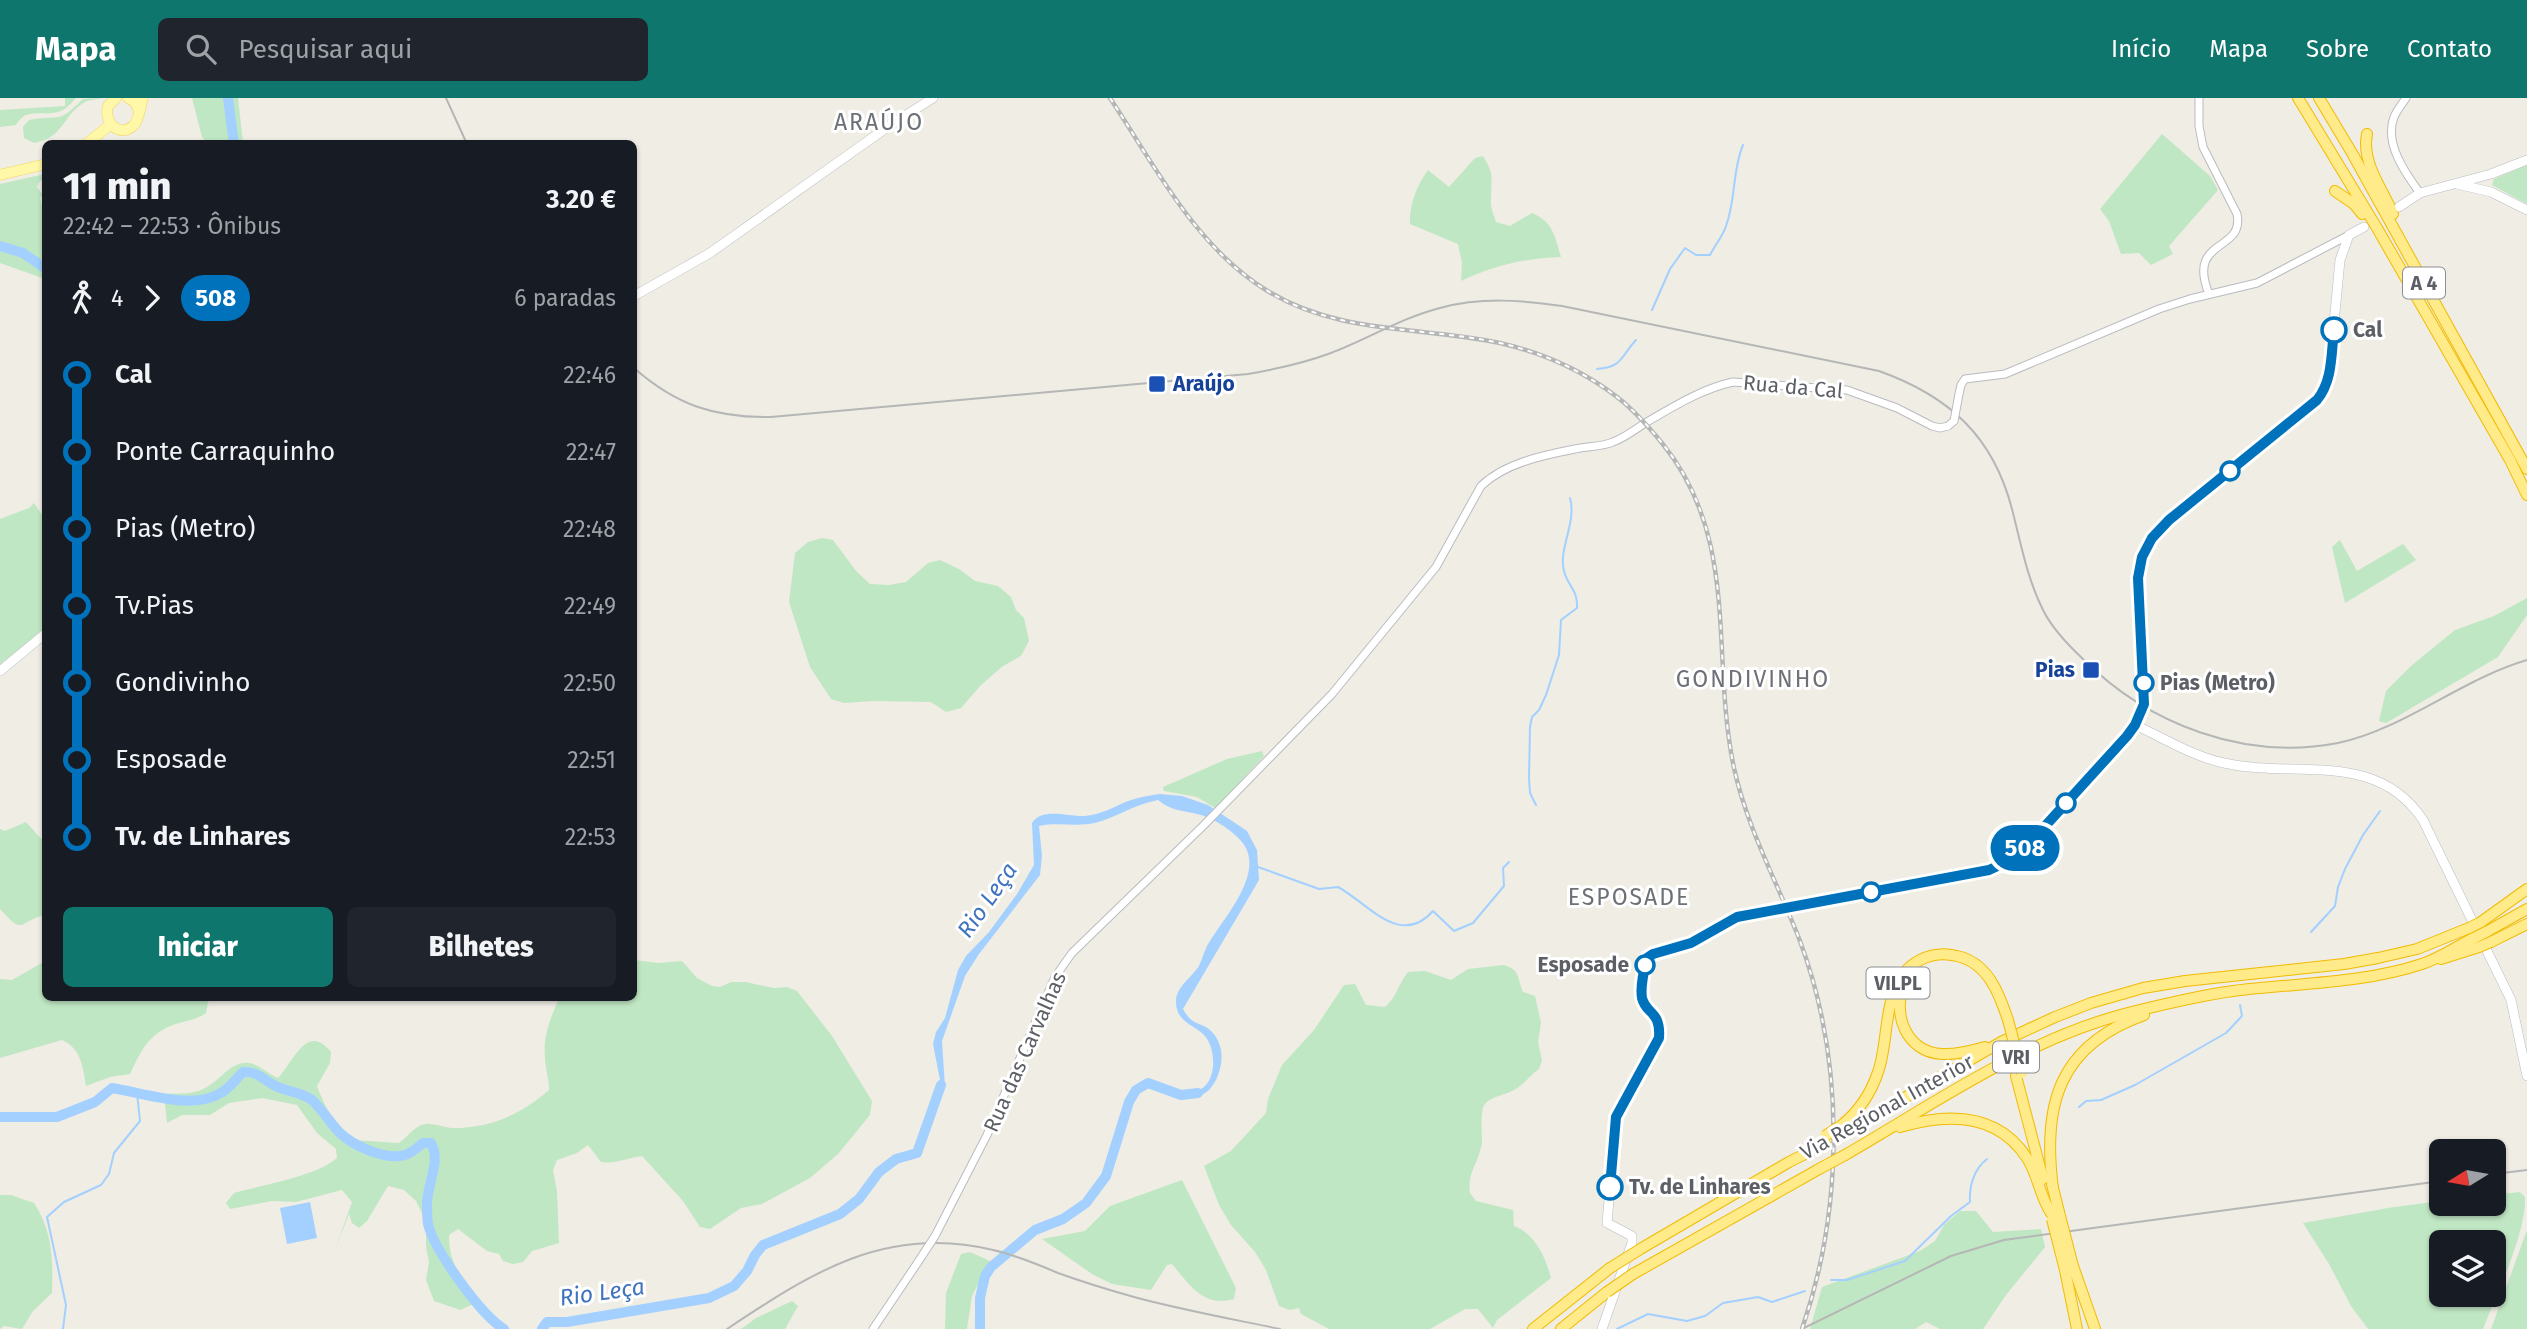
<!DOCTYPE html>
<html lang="pt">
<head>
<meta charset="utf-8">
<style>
	body { margin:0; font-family:"Fira Sans",sans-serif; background:#20242c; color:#f1f3f6; height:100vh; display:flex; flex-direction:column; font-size:26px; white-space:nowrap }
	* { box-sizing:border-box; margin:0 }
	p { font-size:23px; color:#9ea1a6 }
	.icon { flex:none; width:38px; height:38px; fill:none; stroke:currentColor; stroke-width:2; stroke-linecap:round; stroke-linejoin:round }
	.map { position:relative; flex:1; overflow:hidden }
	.drawer { position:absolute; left:42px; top:42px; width:595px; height:861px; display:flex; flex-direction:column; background:#171b24; border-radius:10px; box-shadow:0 2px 5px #0004 }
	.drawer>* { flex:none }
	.badge { padding:0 14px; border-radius:23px; font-size:24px; line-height:46px }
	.needle { width:46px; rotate:259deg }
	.tools { position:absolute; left:2429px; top:1041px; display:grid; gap:14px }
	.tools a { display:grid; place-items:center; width:77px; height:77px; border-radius:10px; background:#171b24; box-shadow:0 2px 5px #0004; font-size:35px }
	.map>.badge { position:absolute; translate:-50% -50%; box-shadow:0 0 0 4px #fff }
	.legs { display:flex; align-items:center; gap:10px; height:77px; padding:0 21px; font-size:23px }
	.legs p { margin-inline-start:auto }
	.summary { display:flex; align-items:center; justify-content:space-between; height:119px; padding:0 21px }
	h1 { font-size:38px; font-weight:800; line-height:52px }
	.cta { display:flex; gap:14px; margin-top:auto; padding:14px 21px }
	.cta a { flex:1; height:80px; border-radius:10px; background:#0f766e; color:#fff; font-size:28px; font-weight:800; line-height:80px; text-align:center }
	.cta a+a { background:#20242c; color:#f1f3f6 }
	ul { padding:0 21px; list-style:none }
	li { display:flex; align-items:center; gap:24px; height:77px; font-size:26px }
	li i { display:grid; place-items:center; width:10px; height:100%; margin:0 9px; background:currentColor }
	li i::after { content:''; width:18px; height:18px; margin:-9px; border:5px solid; border-radius:50%; background:#171b24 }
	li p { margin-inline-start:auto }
	li:first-child i { background:linear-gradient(#0000 50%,currentColor 0) }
	li:last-child i { background:linear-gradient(currentColor 50%,#0000 0) }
	header { display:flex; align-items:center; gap:42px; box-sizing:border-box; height:98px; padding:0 35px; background:#0f766e; color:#fff }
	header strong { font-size:33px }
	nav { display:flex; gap:38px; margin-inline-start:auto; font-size:24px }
	.search { width:490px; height:63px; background:#20242c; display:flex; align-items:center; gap:18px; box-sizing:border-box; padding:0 24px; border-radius:10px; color:#9ea1a6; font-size:26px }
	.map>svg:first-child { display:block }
</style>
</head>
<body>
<header>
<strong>Mapa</strong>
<div class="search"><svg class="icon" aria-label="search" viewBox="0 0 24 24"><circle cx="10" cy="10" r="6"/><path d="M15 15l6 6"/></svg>Pesquisar aqui</div>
<nav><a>Início</a><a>Mapa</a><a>Sobre</a><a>Contato</a></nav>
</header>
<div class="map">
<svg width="2527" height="1231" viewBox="0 0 2527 1231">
	<rect width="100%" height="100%" fill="#efede4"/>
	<g fill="#c0e7c3" fill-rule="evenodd">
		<path d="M65,0h11c-4,4 -8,9 -13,12 -17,9 -36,-5 -47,15l-16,2v-17l65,-4z"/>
		<path d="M101,0c-4,2 -11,1 -16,4 -22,12 -21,36 -51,41l-10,-5 -1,-11 6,-7c32,-6 28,5 54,-21z"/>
		<path d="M192,0h46l5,45h-36l-5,-6z"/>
		<path d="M2162,36l48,42 8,14 -49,56 4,8 -22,11 -12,-12 -18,1 -12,-33 -9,-12z"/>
		<path d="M1483,58c12,19 8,23 8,44 -1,7 3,15 5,22l14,4 22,-13c21,9 23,23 29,44 -36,1 -68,9 -100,24l1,-18 -4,-19 -48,-20c-1,-19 7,-39 18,-54l21,17 26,-29z"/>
		<path d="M2527,67v39l-35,-19 2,-6z"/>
		<path d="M45,76v5l-5,2 -3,6 7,9 -4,1 5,22v60l-45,-16v-79z"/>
		<path d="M34,405l11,16v110l-45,35v-145l29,-11z"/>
		<path d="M822,440l11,2 23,31 14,13 19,1 17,-3 22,-19 12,-3 19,9 16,12 23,5 13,11 5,13 8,8 5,23 -8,15 -18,10 -22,19 -20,23 -15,4 -15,-10 -58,-1 -29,2 -13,-4 -21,-32 -21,-65 6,-49 13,-11z"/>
		<path d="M2340,442l17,31 46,-27 13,16 -71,43 -13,-56z"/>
		<path d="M2527,500v17l-29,42 -112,66 -7,-2 7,-30 25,-25 44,-36 39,-14z"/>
		<path d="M1262,653l2,5 -49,52 -18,-11 -33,-6 -1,-4 64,-28z"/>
		<path d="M26,724l19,21v72c-27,6 -20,22 -45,-6v-80l5,2z"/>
		<path d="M634,862l24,3 24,-2 15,17 15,8 8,1 11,-5h14l29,6 13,-1 10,4 35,45 40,65 -2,14 -32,39 -28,24 -48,26 -21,4 -31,21 -10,-2 -17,-26 -41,-45c-15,2 -25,8 -41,6l-13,-17 -11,8 -20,7 -4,10 4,22 2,51 -27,8 -9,11 -10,2 -10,-3 -4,-7 -12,-3 -29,-22 -9,6c0,34 15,40 29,67l-18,8 -26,-9 -8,-21 3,-18 -3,-15v-21l-5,-15 -5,-10 -12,-11 -16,-4 -21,35 -8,7 -7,-5 -3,-9 -14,36 17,-48 -10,-12 -46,12 -24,-1 -42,8 -4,-6 8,-10c28,-8 83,-17 103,-35l-1,-9 -19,-16 -20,-28 -35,-7 -33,5 -19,12h-28l-15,8 -3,-29c15,-1 31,1 43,-7 13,-7 21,-22 37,-24 12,-2 23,11 34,15 16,-17 29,-56 53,-26l-1,11 -13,23c7,20 19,41 36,54l46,3c8,-5 16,-18 26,-19 9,-1 19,4 28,4 38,0 67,-13 96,-38 0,-12 -4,-22 -4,-33 -2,-23 6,-39 14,-59h75z"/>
		<path d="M45,863l1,37h163l-3,15c-8,6 -17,7 -27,10 -28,8 -37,25 -49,51l-20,3 -24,9c-3,-19 -5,-38 -24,-46l-62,18v-79l12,1z"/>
		<path d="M1503,867c17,4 14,12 20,27l12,4 6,27 -3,19 4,18 -3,9c-9,6 -15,16 -25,21 -9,5 -22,6 -29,14 -5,5 -3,29 -3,37 -2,21 -15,30 -12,52l6,8 37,9 1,16c21,8 31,30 37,52l-54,42 -4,8 -15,-19h-13l-35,20h-101l-28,-15 -2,-6 -9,2 -11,-4 -13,-36 -11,-18 -24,-27 -12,-20 -15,-39 27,-15 35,-38 2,-14 14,-34 32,-35 30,-45 11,-1 11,21 19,2c12,-10 13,-23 23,-35l17,-1 26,9 17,-11z"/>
		<path d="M1182,1082l54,108 -2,11c-31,9 -45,-15 -62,-35l-5,1 -16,25 -39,-6 -20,-10 -50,-35 43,-8 25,-25z"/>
		<path d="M2520,1094l5,5c2,34 -29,99 -42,132h-115l-17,-23 -22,-42 -26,-41 91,-16 47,-6v3h53v-9zM2494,1144v53h-53v-53z"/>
		<path d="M0,1097h11l23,8c19,29 19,57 18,90l-19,18 -11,18 -18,-3 -4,3z"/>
		<path d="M1960,1113h16l17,21 48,-3 4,18 -39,48 -23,34h-43l-14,-7 -11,7h-105l12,-42 98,-36 15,-10 9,-16z"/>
		<path d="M2527,1132v99h-36z"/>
		<path d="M970,1154l20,9 -18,35 -5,33h-22l1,-36 15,-39z"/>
		<path d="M792,1203l6,5 -13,23h-44l15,-11z"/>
	</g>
	<g fill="#a3d0ff">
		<path d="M1160,696l22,2 26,9 39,26 10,19 2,30 -76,129c10,19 19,12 29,23 13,14 11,33 4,48 -8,14 -14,17 -31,17l1,-3c4,-1 11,-2 15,-5 16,-9 15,-40 4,-53 -11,-12 -29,-13 -29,-35 0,-14 16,-24 23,-35 3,-7 5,-14 8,-20 15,-27 60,-73 35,-104 -10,-12 -30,-25 -45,-28 -15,-4 -26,-3 -39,-14 -23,4 -41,17 -63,23 -19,4 -37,-1 -56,3l3,30 -2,19 -61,79 -14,22 -23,65 3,46 -5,13 -5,-5 5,-15 -7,-36 3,-12 9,-14 13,-48 8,-14 23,-24 28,-38 17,-29 -2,-42c10,-16 37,-6 53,-7 19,-1 35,-14 53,-18 7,-2 15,-3 22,-4z"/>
		<path d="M310,1104l7,36 -30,6 -7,-36z"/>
	</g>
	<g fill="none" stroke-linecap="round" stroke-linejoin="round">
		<g stroke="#a3d0ff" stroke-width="2">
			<path d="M1652,212l18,-41 15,-21 11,7h14c5,-10 13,-19 16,-29 10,-26 6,-55 17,-81"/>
			<path d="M1597,271c26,-2 23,-12 39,-29"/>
			<path d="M1536,707l-6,-12 -1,-15 1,-51 2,-10 7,-7 7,-15 13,-40 2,-35 16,-12c1,-19 -9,-21 -13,-37 -6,-22 13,-49 6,-73"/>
			<path d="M1258,769l61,22 19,-2c31,17 62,61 95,24l21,20 19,-8 31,-37 -1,-18 6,-6"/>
			<path d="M2311,834l24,-26 3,-19 7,-18 18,-34 17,-24"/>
			<path d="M2079,1009l7,-6 15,-1 34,-15 91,-52 16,-17 -2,-11"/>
			<path d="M1831,1182h16l58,-19 46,-45 19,-14c-1,-16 4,-33 17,-43"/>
			<path d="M63,1231l3,-24 -19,-88 17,-15 37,-17 8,-11 5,-21 26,-32 -3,-28"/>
			<path d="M1617,1231l31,-15 39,7 18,-5 18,-13 35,-6 14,5 33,-11"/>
		</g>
		<g stroke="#a3d0ff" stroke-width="10">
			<path d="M228,0l6,46"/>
			<path d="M0,148l23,7 23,16"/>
			<path d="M0,1019h57l38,-15 17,-14c32,5 83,24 112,3 7,-5 13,-13 19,-19 14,-1 18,6 29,12 12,8 28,7 40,16 10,9 18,23 28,33 14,13 41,25 60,23 9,-1 16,-7 23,-13h8c10,17 -3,40 -4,59 0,6 0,15 1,22 6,26 53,91 76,105"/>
			<path d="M542,1231l5,-7h20l142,-24 25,-12 13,-15 8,-16 8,-10 77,-31 19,-15 20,-27 17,-13 21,-6 24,-68"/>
			<path d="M980,1231v-31l5,-22 6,-9 44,-37 28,-11 23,-16 20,-27 23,-74 7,-12 12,-7 33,12 17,-2"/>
		</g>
		<g stroke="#b9bbc0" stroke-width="9">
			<g id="tertiary">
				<path d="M2199,0v28l4,21 34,67c8,39 -51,23 -28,80"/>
				<path d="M2406,0c-4,6 -9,12 -12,19 -10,26 11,56 26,76"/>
				<path d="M1959,296l2,-9 4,-6 40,-5 154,-65 31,-10 67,-16 92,-48"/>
				<path d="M935,1138l52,-101 68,-158 17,-24 131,-127 129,-132 104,-127 45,-81c24,-23 63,-31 94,-37 12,-3 27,-2 38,-7 11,-4 22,-12 32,-19 28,-16 56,-34 88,-41l114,8 50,18 35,18 8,2 8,-2"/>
				<path d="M873,1231l45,-67"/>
			</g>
		</g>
		<g stroke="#b9bcc2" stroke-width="10">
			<g id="secondary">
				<path d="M2457,86l34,8 36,18"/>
				<path d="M2399,109l21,-14 71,-19 36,-14"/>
				<path d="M634,198l76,-43 179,-127 44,-28"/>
				<path d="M0,573l46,-38"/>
				<path d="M2143,607l-5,-128c5,-25 14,-39 31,-57l148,-120 8,-11 4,-13 11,-116 9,-25 15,-8"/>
				<path d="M2135,627c29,13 59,32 89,38 71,16 152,-14 199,57l88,180 16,76"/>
				<path d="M1795,808l194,-36 28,-13 110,-121 11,-16"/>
				<path d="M1602,1231l30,-86v-7l-25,-13 9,-106 43,-79c2,-28 -13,-23 -17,-40 -2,-12 2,-28 5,-40l5,-4 39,-11 46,-26 39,-8"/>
			</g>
		</g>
		<g stroke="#f5d657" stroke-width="11">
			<g id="primary">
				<path d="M116,0l-8,8c-5,16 12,33 26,19 6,-7 6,-19 9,-27"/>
				<path d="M128,0l7,4 4,9"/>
				<path d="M86,46l24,-19"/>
				<path d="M0,77l46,-11"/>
			</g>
		</g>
		<g stroke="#f2bb00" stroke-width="12">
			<g id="motorway">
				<path d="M2298,0l79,130 133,232 17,35"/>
				<path d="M2319,0l33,55 175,316"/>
				<path d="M2367,36c-6,29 16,55 26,80"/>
				<path d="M2335,93l19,13 8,10"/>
				<path d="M2481,824l46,-33"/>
				<path d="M2486,834l41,-23"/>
				<path d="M2491,844l36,-18"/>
				<path d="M2441,861l38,-12"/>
				<path d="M1904,887c-12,29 2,67 38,69 14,1 29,-3 43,-7"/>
				<path d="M2016,978l27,103"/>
				<path d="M1842,1027c17,-14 29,-32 36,-53 13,-36 2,-91 42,-112 12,-6 25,-7 37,-4 31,7 42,37 51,64"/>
				<path d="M1900,1029c47,-14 97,-15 127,31 11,17 13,39 24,55"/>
				<path d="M1842,1036l159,-92 54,-25 36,-14 52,-15 42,-7 159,-17 34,-6 39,-9 52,-21"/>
				<path d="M1845,1057c90,-52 178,-114 279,-141 36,-9 72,-18 109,-23 63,-8 128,-7 189,-27 18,-6 35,-18 52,-26"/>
				<path d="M2052,1086l8,32"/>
				<path d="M2053,1090c-11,-83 6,-143 91,-173"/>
				<path d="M1642,1150l147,-86 36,-18"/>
				<path d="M2073,1168l22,63"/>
				<path d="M2065,1172l12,59"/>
				<path d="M1633,1176l186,-105"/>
				<path d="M1533,1231l77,-61"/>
				<path d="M1561,1231l46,-37"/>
			</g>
		</g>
		<use href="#tertiary" stroke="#fff" stroke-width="7"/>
		<use href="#secondary" stroke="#fff" stroke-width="9"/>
		<use href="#primary" stroke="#fff8a8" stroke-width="10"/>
		<use href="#motorway" stroke="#ffeb8a" stroke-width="10"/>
		<g stroke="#b5b6b6" stroke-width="2">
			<path d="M446,0l21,46"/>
			<path d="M634,270c42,37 81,50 137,49l477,-43c29,-5 56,-11 83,-21 37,-14 70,-35 109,-45 41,-11 81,-8 122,-2l317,65c70,25 114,65 133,138 9,35 15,69 31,101 9,18 25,35 40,49 66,66 162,102 255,84 64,-13 124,-64 189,-83"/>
			<path d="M2494,1076l33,-4"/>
			<path d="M727,1231c84,-56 159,-105 266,-79 22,5 44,14 65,23 25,9 51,17 76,24 48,13 98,22 146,32"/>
			<path d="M1802,1231l149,-73 53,-16 437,-59"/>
		</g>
		<g stroke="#b5b6b6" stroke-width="4.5">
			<path id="rail" d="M1110,0c45,68 85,148 156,192 72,45 155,36 234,53 43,10 82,27 117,54 17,13 31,29 45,46 79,97 48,212 72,325 13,60 44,116 66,173 45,121 44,266 2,388"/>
		</g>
		<use href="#rail" stroke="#fff" stroke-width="2" stroke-dasharray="5" stroke-linecap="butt"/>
		<g stroke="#b9bbc0" stroke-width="9" stroke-linecap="butt">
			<g id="tertiary-bridge">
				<path d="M1948,328l6,-5 5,-27"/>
				<path d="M918,1164l17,-26"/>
			</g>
		</g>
		<g stroke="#b9bcc2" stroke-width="10" stroke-linecap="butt">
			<g id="secondary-bridge">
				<path d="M2140,617l3,-10"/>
				<path d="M1776,811l19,-3"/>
			</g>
		</g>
		<g stroke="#f2bb00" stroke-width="12" stroke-linecap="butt">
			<g id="motorway-bridge">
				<path d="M2469,830l12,-6"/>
				<path d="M2474,840l12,-6"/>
				<path d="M2479,849l12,-5"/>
				<path d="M2008,922l14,53"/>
				<path d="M1825,1038l17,-11"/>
				<path d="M1819,1071l26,-14"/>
				<path d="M2060,1118l13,50"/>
				<path d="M2052,1121l13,51"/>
				<path d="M1610,1170l32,-20"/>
				<path d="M1607,1194l26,-18"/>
			</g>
		</g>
		<use href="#tertiary-bridge" stroke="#fff" stroke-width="7"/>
		<use href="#secondary-bridge" stroke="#fff" stroke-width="9"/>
		<use href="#motorway-bridge" stroke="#ffeb8a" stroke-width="10"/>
	</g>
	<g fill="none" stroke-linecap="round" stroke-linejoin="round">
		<g stroke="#fff" stroke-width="16">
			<path id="line-1" d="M1610,1089l6,-70 43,-79c2,-28 -13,-23 -17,-40 -2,-12 2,-28 5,-40l6,-4 38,-11 46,-26 252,-47 28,-13 110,-121 8,-11 9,-21 -6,-126 4,-21 10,-19 17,-18 148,-120c16,-20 14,-46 17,-70"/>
		</g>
		<use href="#line-1" stroke="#0072bc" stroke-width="10"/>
	</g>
	<g fill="#fff" stroke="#0072bc" stroke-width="3.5">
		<circle cx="2334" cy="232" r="12"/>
		<circle cx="2230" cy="373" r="9"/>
		<circle cx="2144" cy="585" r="9"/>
		<circle cx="2066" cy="705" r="9"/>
		<circle cx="1871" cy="794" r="9"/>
		<circle cx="1645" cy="867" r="9"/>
		<circle cx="1610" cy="1089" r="12"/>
	</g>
	<g fill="#1a4fb4" stroke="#fff" stroke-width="2.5">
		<rect x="1148" y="277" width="18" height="18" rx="3.5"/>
		<rect x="2082" y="563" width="18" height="18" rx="3.5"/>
	</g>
	<g text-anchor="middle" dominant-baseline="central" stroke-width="6" stroke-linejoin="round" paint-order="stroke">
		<g fill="#fff" stroke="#8d8f93" stroke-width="2">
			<rect x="2403" y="169.5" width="42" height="31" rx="5"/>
			<rect x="1866.5" y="869.5" width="63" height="31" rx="5"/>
			<rect x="1993" y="943.5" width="46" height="31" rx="5"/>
		</g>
		<g font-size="19" font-weight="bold" fill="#5c5f65">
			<text x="2424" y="185">A 4</text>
			<text x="1898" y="885">VILPL</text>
			<text x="2016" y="959">VRI</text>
		</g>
		<g font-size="21" font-weight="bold" fill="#5c5f65" stroke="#fff" text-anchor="start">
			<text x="2353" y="232">Cal</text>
			<text x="2160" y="585">Pias (Metro)</text>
			<text x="1629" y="867" text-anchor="end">Esposade</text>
			<text x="1629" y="1089">Tv. de Linhares</text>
		</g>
		<g font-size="21" font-weight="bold" fill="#164399" stroke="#fff" text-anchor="start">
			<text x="1173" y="286">Araújo</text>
			<text x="2075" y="572" text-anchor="end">Pias</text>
		</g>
		<g font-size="21" fill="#5c5f65" stroke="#fff">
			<text transform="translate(1793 289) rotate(5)">Rua da Cal</text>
			<text transform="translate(1025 954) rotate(-66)">Rua das Carvalhas</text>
			<text transform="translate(1887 1009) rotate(-29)">Via Regional Interior</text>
		</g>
		<g font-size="23" letter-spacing="2" fill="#6d7177" stroke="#fff">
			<text x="879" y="24">ARAÚJO</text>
			<text x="1753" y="581">GONDIVINHO</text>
			<text x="1629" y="799">ESPOSADE</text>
		</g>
		<g font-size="23" font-style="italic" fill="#4073bd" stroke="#fff">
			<text transform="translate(987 802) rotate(-55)">Rio Leça</text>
			<text transform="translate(602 1194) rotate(-8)">Rio Leça</text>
		</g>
	</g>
</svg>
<div class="tools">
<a><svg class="needle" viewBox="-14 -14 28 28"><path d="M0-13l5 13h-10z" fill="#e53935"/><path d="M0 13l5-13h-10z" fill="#9ea1a6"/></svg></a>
<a><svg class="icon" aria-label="layers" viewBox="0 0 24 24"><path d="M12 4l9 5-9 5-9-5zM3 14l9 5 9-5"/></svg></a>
</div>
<b class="badge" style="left:2025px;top:750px;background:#0072bc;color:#fff">508</b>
<section class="drawer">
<div class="summary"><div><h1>11 min</h1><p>22:42 – 22:53 · Ônibus</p></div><b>3.20 €</b></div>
<div class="legs"><svg class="icon" aria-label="walk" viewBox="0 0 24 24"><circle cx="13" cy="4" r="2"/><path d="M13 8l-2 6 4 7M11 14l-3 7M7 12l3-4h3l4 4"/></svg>4<svg class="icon" aria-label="forward" viewBox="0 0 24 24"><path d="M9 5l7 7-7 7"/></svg><b class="badge" style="background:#0072bc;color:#fff">508</b><p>6 paradas</p></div>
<ul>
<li><i style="color:#0072bc"></i><b>Cal</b><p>22:46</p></li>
<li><i style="color:#0072bc"></i><span>Ponte Carraquinho</span><p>22:47</p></li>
<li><i style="color:#0072bc"></i><span>Pias (Metro)</span><p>22:48</p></li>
<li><i style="color:#0072bc"></i><span>Tv.Pias</span><p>22:49</p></li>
<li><i style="color:#0072bc"></i><span>Gondivinho</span><p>22:50</p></li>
<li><i style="color:#0072bc"></i><span>Esposade</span><p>22:51</p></li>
<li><i style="color:#0072bc"></i><b>Tv. de Linhares</b><p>22:53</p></li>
</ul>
<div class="cta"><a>Iniciar</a><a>Bilhetes</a></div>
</section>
</div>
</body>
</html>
